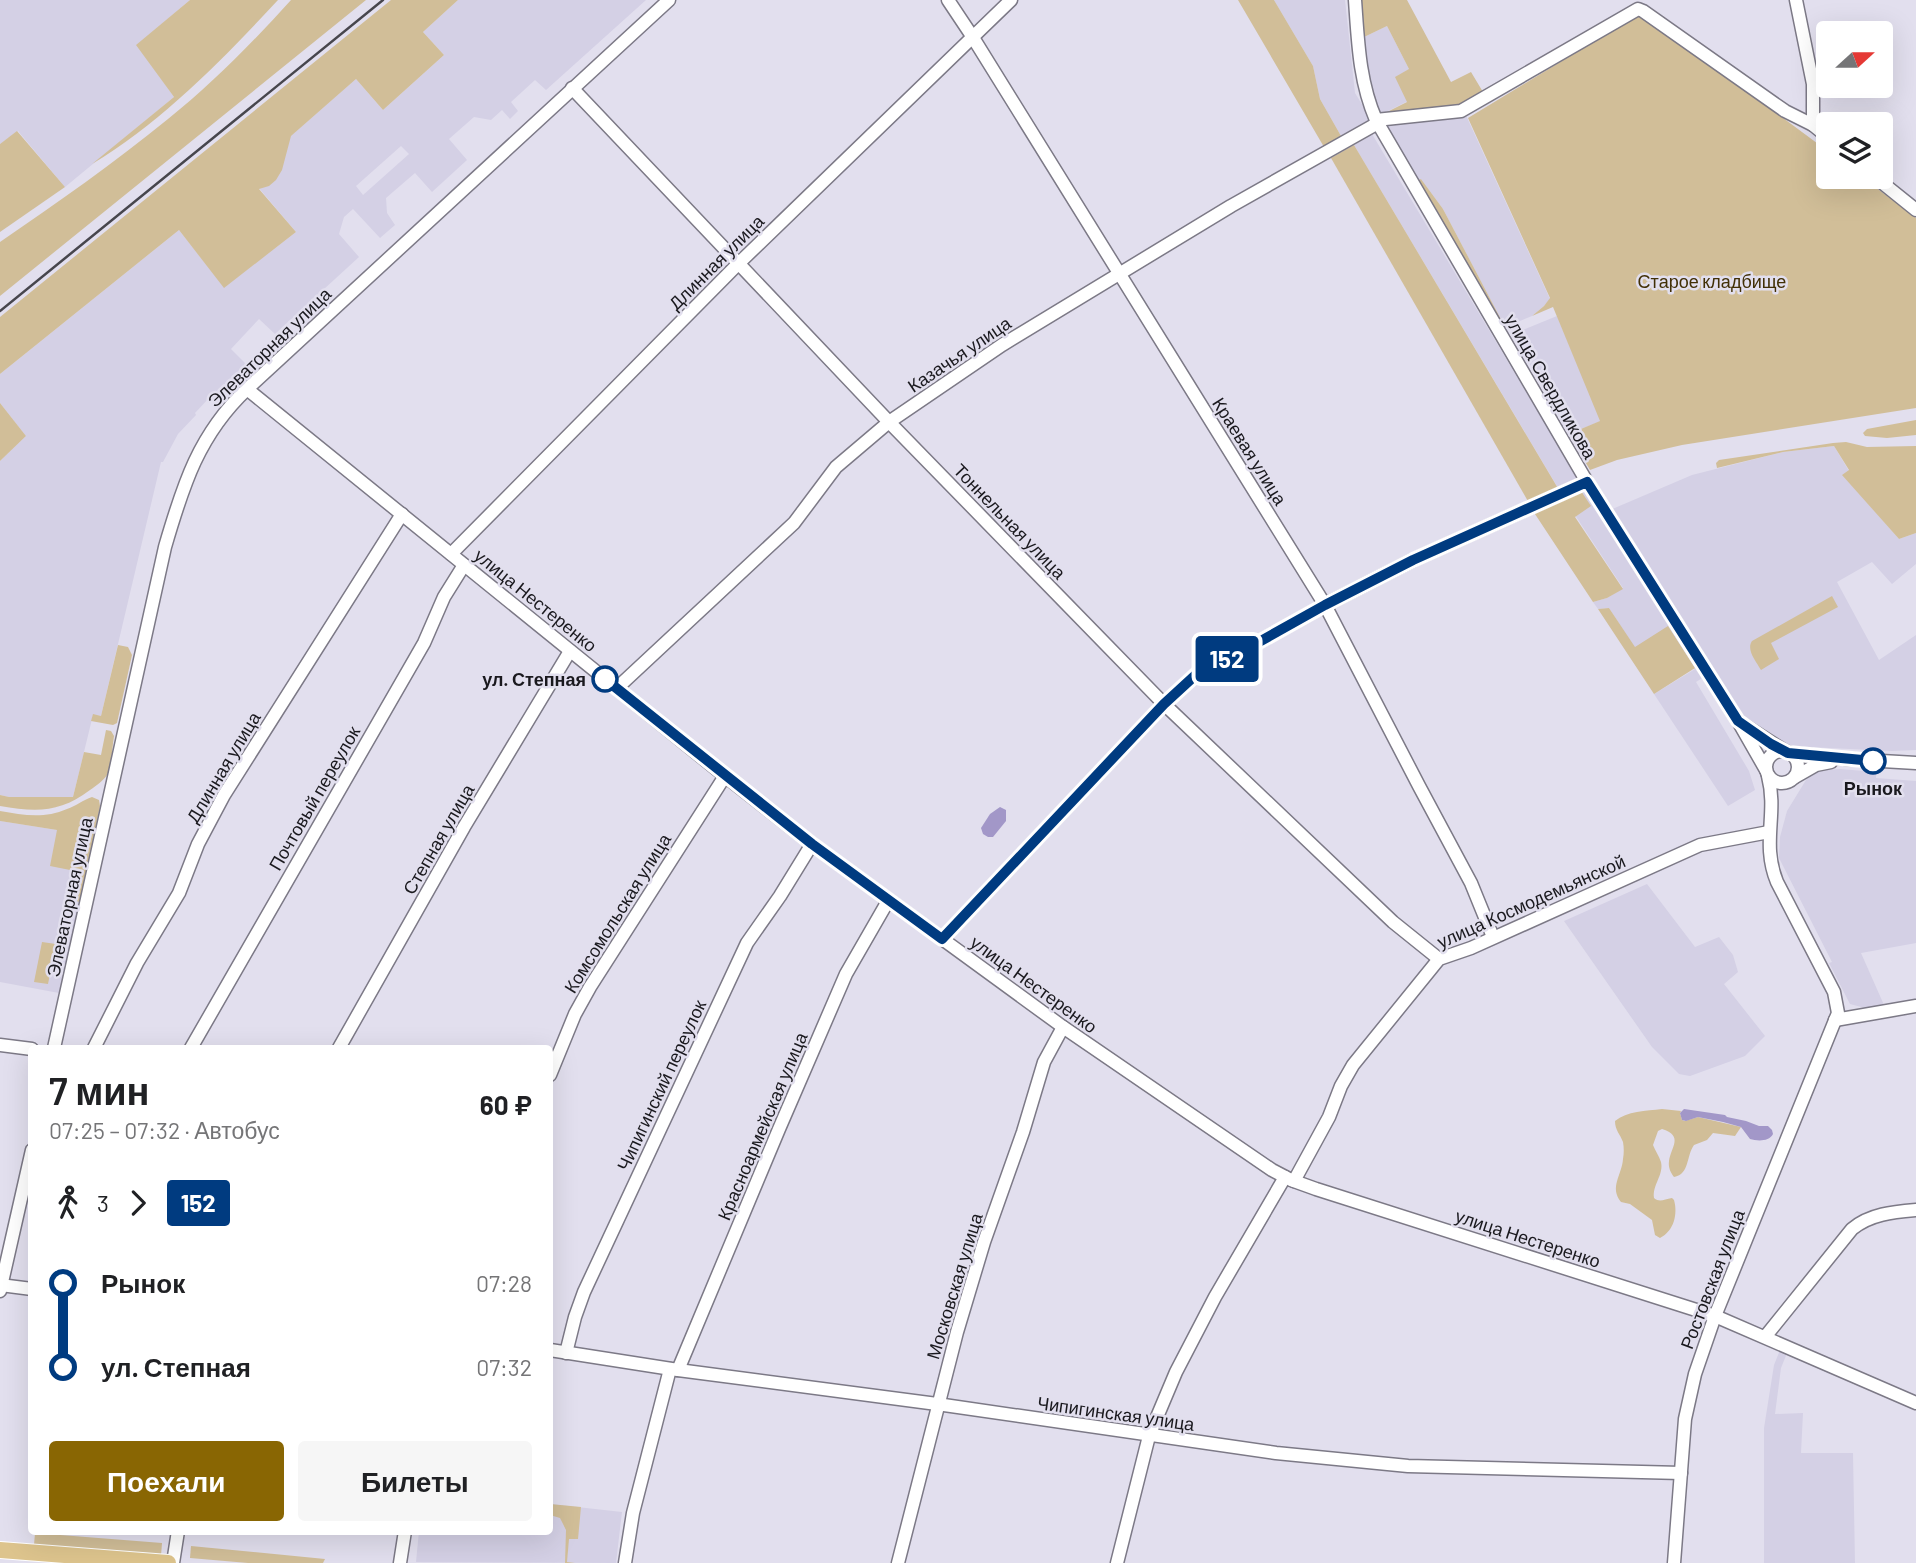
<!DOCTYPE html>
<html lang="ru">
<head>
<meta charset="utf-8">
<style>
	body { margin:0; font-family:Barlow,sans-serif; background:#f6f6f6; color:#202124; height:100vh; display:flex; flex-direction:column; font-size:26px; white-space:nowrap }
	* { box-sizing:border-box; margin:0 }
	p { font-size:23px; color:#757577 }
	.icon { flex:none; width:38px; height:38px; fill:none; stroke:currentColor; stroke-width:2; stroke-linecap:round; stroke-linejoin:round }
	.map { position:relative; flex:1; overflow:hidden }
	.side { position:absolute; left:28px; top:1045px; width:525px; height:490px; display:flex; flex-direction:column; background:#fff; border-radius:7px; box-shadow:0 7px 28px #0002 }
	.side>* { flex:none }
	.badge { padding:0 14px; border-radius:5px; font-size:24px; line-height:46px }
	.needle { width:46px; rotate:69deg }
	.buttons { position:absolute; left:1816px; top:21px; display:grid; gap:14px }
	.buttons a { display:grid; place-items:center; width:77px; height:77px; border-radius:7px; background:#fff; box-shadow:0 7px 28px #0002; font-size:35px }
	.map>.badge { position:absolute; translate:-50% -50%; box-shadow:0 0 0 4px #fff }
	.legs { display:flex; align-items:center; gap:10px; height:77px; padding:0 21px; font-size:23px }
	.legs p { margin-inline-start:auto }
	.head { display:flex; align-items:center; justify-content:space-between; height:119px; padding:0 21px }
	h1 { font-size:38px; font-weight:600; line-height:52px }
	.button { display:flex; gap:14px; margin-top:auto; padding:14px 21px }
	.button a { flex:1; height:80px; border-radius:7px; background:#896603; color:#fff; font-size:28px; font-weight:600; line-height:80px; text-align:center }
	.button a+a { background:#f6f6f6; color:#202124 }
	ul { padding:0 21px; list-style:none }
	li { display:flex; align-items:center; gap:24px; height:84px; font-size:26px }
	li i { display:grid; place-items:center; width:10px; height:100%; margin:0 9px; background:currentColor }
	li i::after { content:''; width:18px; height:18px; margin:-9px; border:5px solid; border-radius:50%; background:#fff }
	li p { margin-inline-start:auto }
	li:first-child i { background:linear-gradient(#0000 50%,currentColor 0) }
	li:last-child i { background:linear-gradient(currentColor 50%,#0000 0) }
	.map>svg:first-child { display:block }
</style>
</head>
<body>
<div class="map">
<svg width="1916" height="1563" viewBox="0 0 1916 1563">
	<rect width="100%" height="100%" fill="#e2dfee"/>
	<g fill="#d4d0e5" fill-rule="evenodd">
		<path d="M0,0h190l-53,45 37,52 -109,90 -47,-56 -18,13z"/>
		<path d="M458,0h188l-100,90 -11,-10 -24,22 7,9 -8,8 -8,-9 -11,10 -17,-3 -25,22 18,21 -35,32 -17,-19 -29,25 1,15 8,12 -15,13 -27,-29 -9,8 -5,17 20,23 -84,77 -16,-15 -28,30 15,15 -31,31 2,2 -3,4 -4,-4 -15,16 1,2 -18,19 -15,28h-2l-60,254 -8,-1 -20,82h-64l-9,-2v-334l26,-25 -26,-33v-29l179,-144 45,57 72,-55 -49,-58 109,-95 27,31 61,-55 -21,-23zM401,146l8,8 -46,41 -7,-9z"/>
		<path d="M1274,0h71l10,93 16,26 -30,17 -21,-37 -7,-33z"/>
		<path d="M1387,26l22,43 -1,32 -30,15 -7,-16 -9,-62z"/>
		<path d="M1464,111l86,188 -6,7 -12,10 -27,11 -62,-118 -22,-30 -5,2 -34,-60z"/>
		<path d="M1372,134l212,355 120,188 -8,5 53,89 6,19 -27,16 -74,-112 41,-25 -60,-21 -26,-40 -11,1 -5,-7 14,-4 16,-10 -56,-85 -213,-358z"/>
		<path d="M1557,316l44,105 -32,13 -56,-100z"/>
		<path d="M1834,446l15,25 -6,4 56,64 17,-6v31l-24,20 -20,-22 -35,20 42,78 37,-25v115l-25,1 -103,-5 -31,-16 -16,-14 -131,-206 82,-35 91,-23z"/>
		<path d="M1840,769l36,3v6l40,3v162l-55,10 23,52 -19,3 -15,-4 -21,-41 3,-1 -53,-104 1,-21 7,-26 19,-31 7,-7 8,-3z"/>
		<path d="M0,821l57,9 18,41 -5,29 10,2 -21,91 -59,-11z"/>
		<path d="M1647,884l48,63 24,-10 14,18 5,17 -14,12 41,52 -20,20 -55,20 -11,-2 -27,-27 -88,-126z"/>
		<path d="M1780,1350l7,3 -6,15 -6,46 28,-1 -2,40h52l2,110h-91v-135l10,-63z"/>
		<path d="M550,1504l72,8 -6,51 -200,-1 3,-31h131z"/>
	</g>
	<g fill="#d1be98">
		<path d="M190,0h88c-56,60 -115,121 -186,164l82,-67 -38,-52z"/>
		<path d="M291,0h75l-366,296v-54c57,-39 114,-79 168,-123 44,-35 85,-77 123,-119z"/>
		<path d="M391,0h67l-35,32 21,23 -61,55 -27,-31 -65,57 -9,34 -6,10 -7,6 -10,3 37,43 -72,56 -45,-58 -179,144v-57z"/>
		<path d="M1238,0h36l39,66 7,33 21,37 -17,11z"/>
		<path d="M1360,0h47l44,82 20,-10 12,20 -21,15 -77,6 22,-11 -12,-25 14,-8 -22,-43 -25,12z"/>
		<path d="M1641,13l188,139v25h33l54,41v190l-234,37 -65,15 -27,10 -21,-36 31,-13 -47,-114 -21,9 12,-10 6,-8 -82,-180z"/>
		<path d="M17,131l48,56 -65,45v-88z"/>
		<path d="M1354,145l205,345 -30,13 -198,-345z"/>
		<path d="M1421,179l22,30 62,118 -4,2 -85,-148z"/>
		<path d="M0,403l26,33 -26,25z"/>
		<path d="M1916,420v15l-29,3 -22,-2 -2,-3 4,-4z"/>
		<path d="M1846,442l21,5 49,-1v87l-17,6 -57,-64 7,-5 -15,-24 -51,6 -66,16 -1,-5 3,-3 114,-17z"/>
		<path d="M1581,491l10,15 -16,11 48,72 -16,9 -14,4 -60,-91 30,-14 2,2z"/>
		<path d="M1832,596l6,11 -67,36 8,16 -18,11c-5,-9 -15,-20 -9,-29z"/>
		<path d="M1609,608l26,39 33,-21 27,42 -41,26 -56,-85z"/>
		<path d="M118,645l10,2 4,8 -15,68 -4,2 -22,-4 2,-7 8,2z"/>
		<path d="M106,730l5,1 3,5c-2,12 -2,28 -7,39 -4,6 -11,11 -17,15 -30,23 -54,22 -90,16v-11l9,2h64l11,-45 17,3z"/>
		<path d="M92,797l7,3 1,6 -20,96 -10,-2 5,-29 -25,-5 7,-36 -57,-9v-10c23,4 44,8 67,-2 9,-3 16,-9 25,-12z"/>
		<path d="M42,942l14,2 -8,40 -14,-2z"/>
		<path d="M1662,1109l19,2 -1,2 2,7 3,1 13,-4 43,10 -6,9 -22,-3 -6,7 -13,5c-8,11 -4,29 -20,32 -3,-4 -6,-9 -5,-16 2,-14 15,-25 -7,-32l-4,2 -5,14c2,5 6,11 8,17 3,13 -9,23 -7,36 6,5 10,1 18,0l2,2c4,14 0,31 -14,38l-5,-3 -3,-15 -22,-16 -9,-2c-12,-15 1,-27 2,-43 1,-6 1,-11 0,-17 -3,-8 -8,-12 -8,-21 12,-10 31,-10 47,-12z"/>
		<path d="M550,1504l31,3 -3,32h-9l-2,23 8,1h-10l1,-33 -6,-12 -10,-3z"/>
		<path d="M35,1533l127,10 -1,13 -127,-11z"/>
		<path d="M191,1546l134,13 -2,4h-75l-58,-5z"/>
	</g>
	<g fill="#a297c8">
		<path d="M1000,807l6,3v11l-13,16h-5l-5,-3 -2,-6 9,-14z"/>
		<path d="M1684,1109l41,6 2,2 19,4 13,5h9l4,4 1,4c-4,8 -16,7 -23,5l-9,-12 -18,-5 -25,-5 -12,4 -4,-1 -2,-7z"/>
	</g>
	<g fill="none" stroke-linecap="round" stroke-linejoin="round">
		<g stroke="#7c7986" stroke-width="15">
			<g id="minor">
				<path d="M948,0l24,36 353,569 94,181 52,97 22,54"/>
				<path d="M1355,0c3,41 4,81 21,120l211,362 151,239 28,49"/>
				<path d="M1796,0l17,84v41l16,13"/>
				<path d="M572,88l317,334 275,282 229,218 46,37"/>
				<path d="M1376,120l85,-9 177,-102 5,2 142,100 28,14"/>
				<path d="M1875,177l41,33"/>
				<path d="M247,389l478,387 87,68 251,183 209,143 19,10 25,9 399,127 201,87"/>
				<path d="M451,554l287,-290 273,-264"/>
				<path d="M617,688l177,-165 42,-56 53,-45 113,-77 229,-139 147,-83"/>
				<path d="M1744,725l41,26"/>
				<circle cx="1782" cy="767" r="16"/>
				<path d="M1788,753l60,6 68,4"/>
				<path d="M1795,777l21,-12 15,-3"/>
				<path d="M942,939l222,-235 37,-34 40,-18 84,-47 88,-45 174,-78"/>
				<path d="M1835,1020l81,-14"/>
				<path d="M0,1045l32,4"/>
				<path d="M54,1048l111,-501c18,-62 34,-113 82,-158l422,-389"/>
				<path d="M94,1048l43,-85 42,-70 19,-49 26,-49 178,-281"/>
				<path d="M191,1048l233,-405 20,-46 20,-32"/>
				<path d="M339,1048l125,-221 106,-176"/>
				<path d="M550,1075l25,-61 15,-27 135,-211"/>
				<path d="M1294,1181l35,-64 12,-31 12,-21 86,-106 32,-11 229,-103 69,-13"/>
				<path d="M0,1285l32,4"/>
				<path d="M0,1291l32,-141"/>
				<path d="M1765,1337l87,-108c18,-15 41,-17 64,-19"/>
				<path d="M550,1350l128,20 259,34 339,49 132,13 273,7"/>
				<path d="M566,1353l9,-36 9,-25 163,-349 33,-47 32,-52"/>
				<path d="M678,1370l101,-241 67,-155 42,-73"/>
				<path d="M173,1563l5,-32"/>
				<path d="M400,1563l5,-32"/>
				<path d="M625,1563l8,-50 37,-144"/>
				<path d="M898,1563l59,-231 27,-90 39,-110 21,-70 19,-35"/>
				<path d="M1117,1563l32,-127 27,-64 39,-75 70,-120"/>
				<path d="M1674,1563l11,-144 10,-45 20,-58 123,-303 -4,-21 -57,-110c-16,-39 1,-68 -9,-106"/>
			</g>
		</g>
		<g stroke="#fff" stroke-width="18">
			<path id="major" d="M0,1550l168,13"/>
		</g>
		<use href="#minor" stroke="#fff" stroke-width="12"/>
		<use href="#major" stroke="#ddc48d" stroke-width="16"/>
		<path stroke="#47464d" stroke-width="2.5" d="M0,311l383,-311"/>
	</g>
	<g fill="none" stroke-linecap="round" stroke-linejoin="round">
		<g stroke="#fff" stroke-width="16">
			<path id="line-1" d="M605,679l207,165 130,95 222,-235 37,-34 40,-18 84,-47 88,-45 174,-78 151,239 33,23 17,9 85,8"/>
		</g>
		<use href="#line-1" stroke="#003b80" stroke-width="10"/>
	</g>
	<g fill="#fff" stroke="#003b80" stroke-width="3.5">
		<circle cx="605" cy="679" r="12"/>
		<circle cx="1873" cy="761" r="12"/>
	</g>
	<g text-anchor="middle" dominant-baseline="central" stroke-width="5" stroke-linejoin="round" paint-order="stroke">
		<g font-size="18" fill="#1a191e" stroke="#e2dfee">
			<text transform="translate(716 262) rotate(-45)">Длинная улица</text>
			<text transform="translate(269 347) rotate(-44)">Элеваторная улица</text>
			<text transform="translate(959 354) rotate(-34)">Казачья улица</text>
			<text transform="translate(1551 386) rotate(60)">улица Свердликова</text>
			<text transform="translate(1250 451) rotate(58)">Краевая улица</text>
			<text transform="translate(1010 521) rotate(46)">Тоннельная улица</text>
			<text transform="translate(536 600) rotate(39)">улица Нестеренко</text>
			<text transform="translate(223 767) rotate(-59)">Длинная улица</text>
			<text transform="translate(314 798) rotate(-60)">Почтовый переулок</text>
			<text transform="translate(438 839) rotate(-60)">Степная улица</text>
			<text transform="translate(69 897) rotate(-78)">Элеваторная улица</text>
			<text transform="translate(1531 901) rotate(-24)">улица Космодемьянской</text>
			<text transform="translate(617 913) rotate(-58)">Комсомольская улица</text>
			<text transform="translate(1034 984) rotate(36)">улица Нестеренко</text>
			<text transform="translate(661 1085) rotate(-65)">Чипигинский переулок</text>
			<text transform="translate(762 1126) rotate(-67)">Красноармейская улица</text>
			<text transform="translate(1528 1238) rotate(18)">улица Нестеренко</text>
			<text transform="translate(1712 1279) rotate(-69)">Ростовская улица</text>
			<text transform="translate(954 1286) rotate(-73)">Московская улица</text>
			<text transform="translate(1116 1413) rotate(8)">Чипигинская улица</text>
		</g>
		<g font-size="18" fill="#412f05" stroke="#e2dfee">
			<text x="1712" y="281">Старое кладбище</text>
		</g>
		<g font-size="18" font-weight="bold" fill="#1a191e" stroke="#e2dfee" text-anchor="end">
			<text x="586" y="679">ул. Степная</text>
			<text x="1873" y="788" text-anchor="middle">Рынок</text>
		</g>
	</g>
</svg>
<div class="buttons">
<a><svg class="needle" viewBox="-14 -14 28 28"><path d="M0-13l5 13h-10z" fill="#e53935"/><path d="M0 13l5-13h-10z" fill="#757577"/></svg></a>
<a><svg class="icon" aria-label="layers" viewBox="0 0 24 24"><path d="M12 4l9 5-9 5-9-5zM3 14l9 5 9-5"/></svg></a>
</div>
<b class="badge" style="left:1227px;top:659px;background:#003b80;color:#fff">152</b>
<section class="side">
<div class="head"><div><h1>7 мин</h1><p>07:25 – 07:32 · Автобус</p></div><b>60 ₽</b></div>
<div class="legs"><svg class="icon" aria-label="walk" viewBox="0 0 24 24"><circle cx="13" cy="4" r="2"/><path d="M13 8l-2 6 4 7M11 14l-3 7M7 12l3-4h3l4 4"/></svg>3<svg class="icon" aria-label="forward" viewBox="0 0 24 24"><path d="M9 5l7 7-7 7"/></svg><b class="badge" style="background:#003b80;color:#fff">152</b></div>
<ul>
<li><i style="color:#003b80"></i><b>Рынок</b><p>07:28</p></li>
<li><i style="color:#003b80"></i><b>ул. Степная</b><p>07:32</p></li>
</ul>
<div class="button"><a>Поехали</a><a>Билеты</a></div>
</section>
</div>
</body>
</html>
